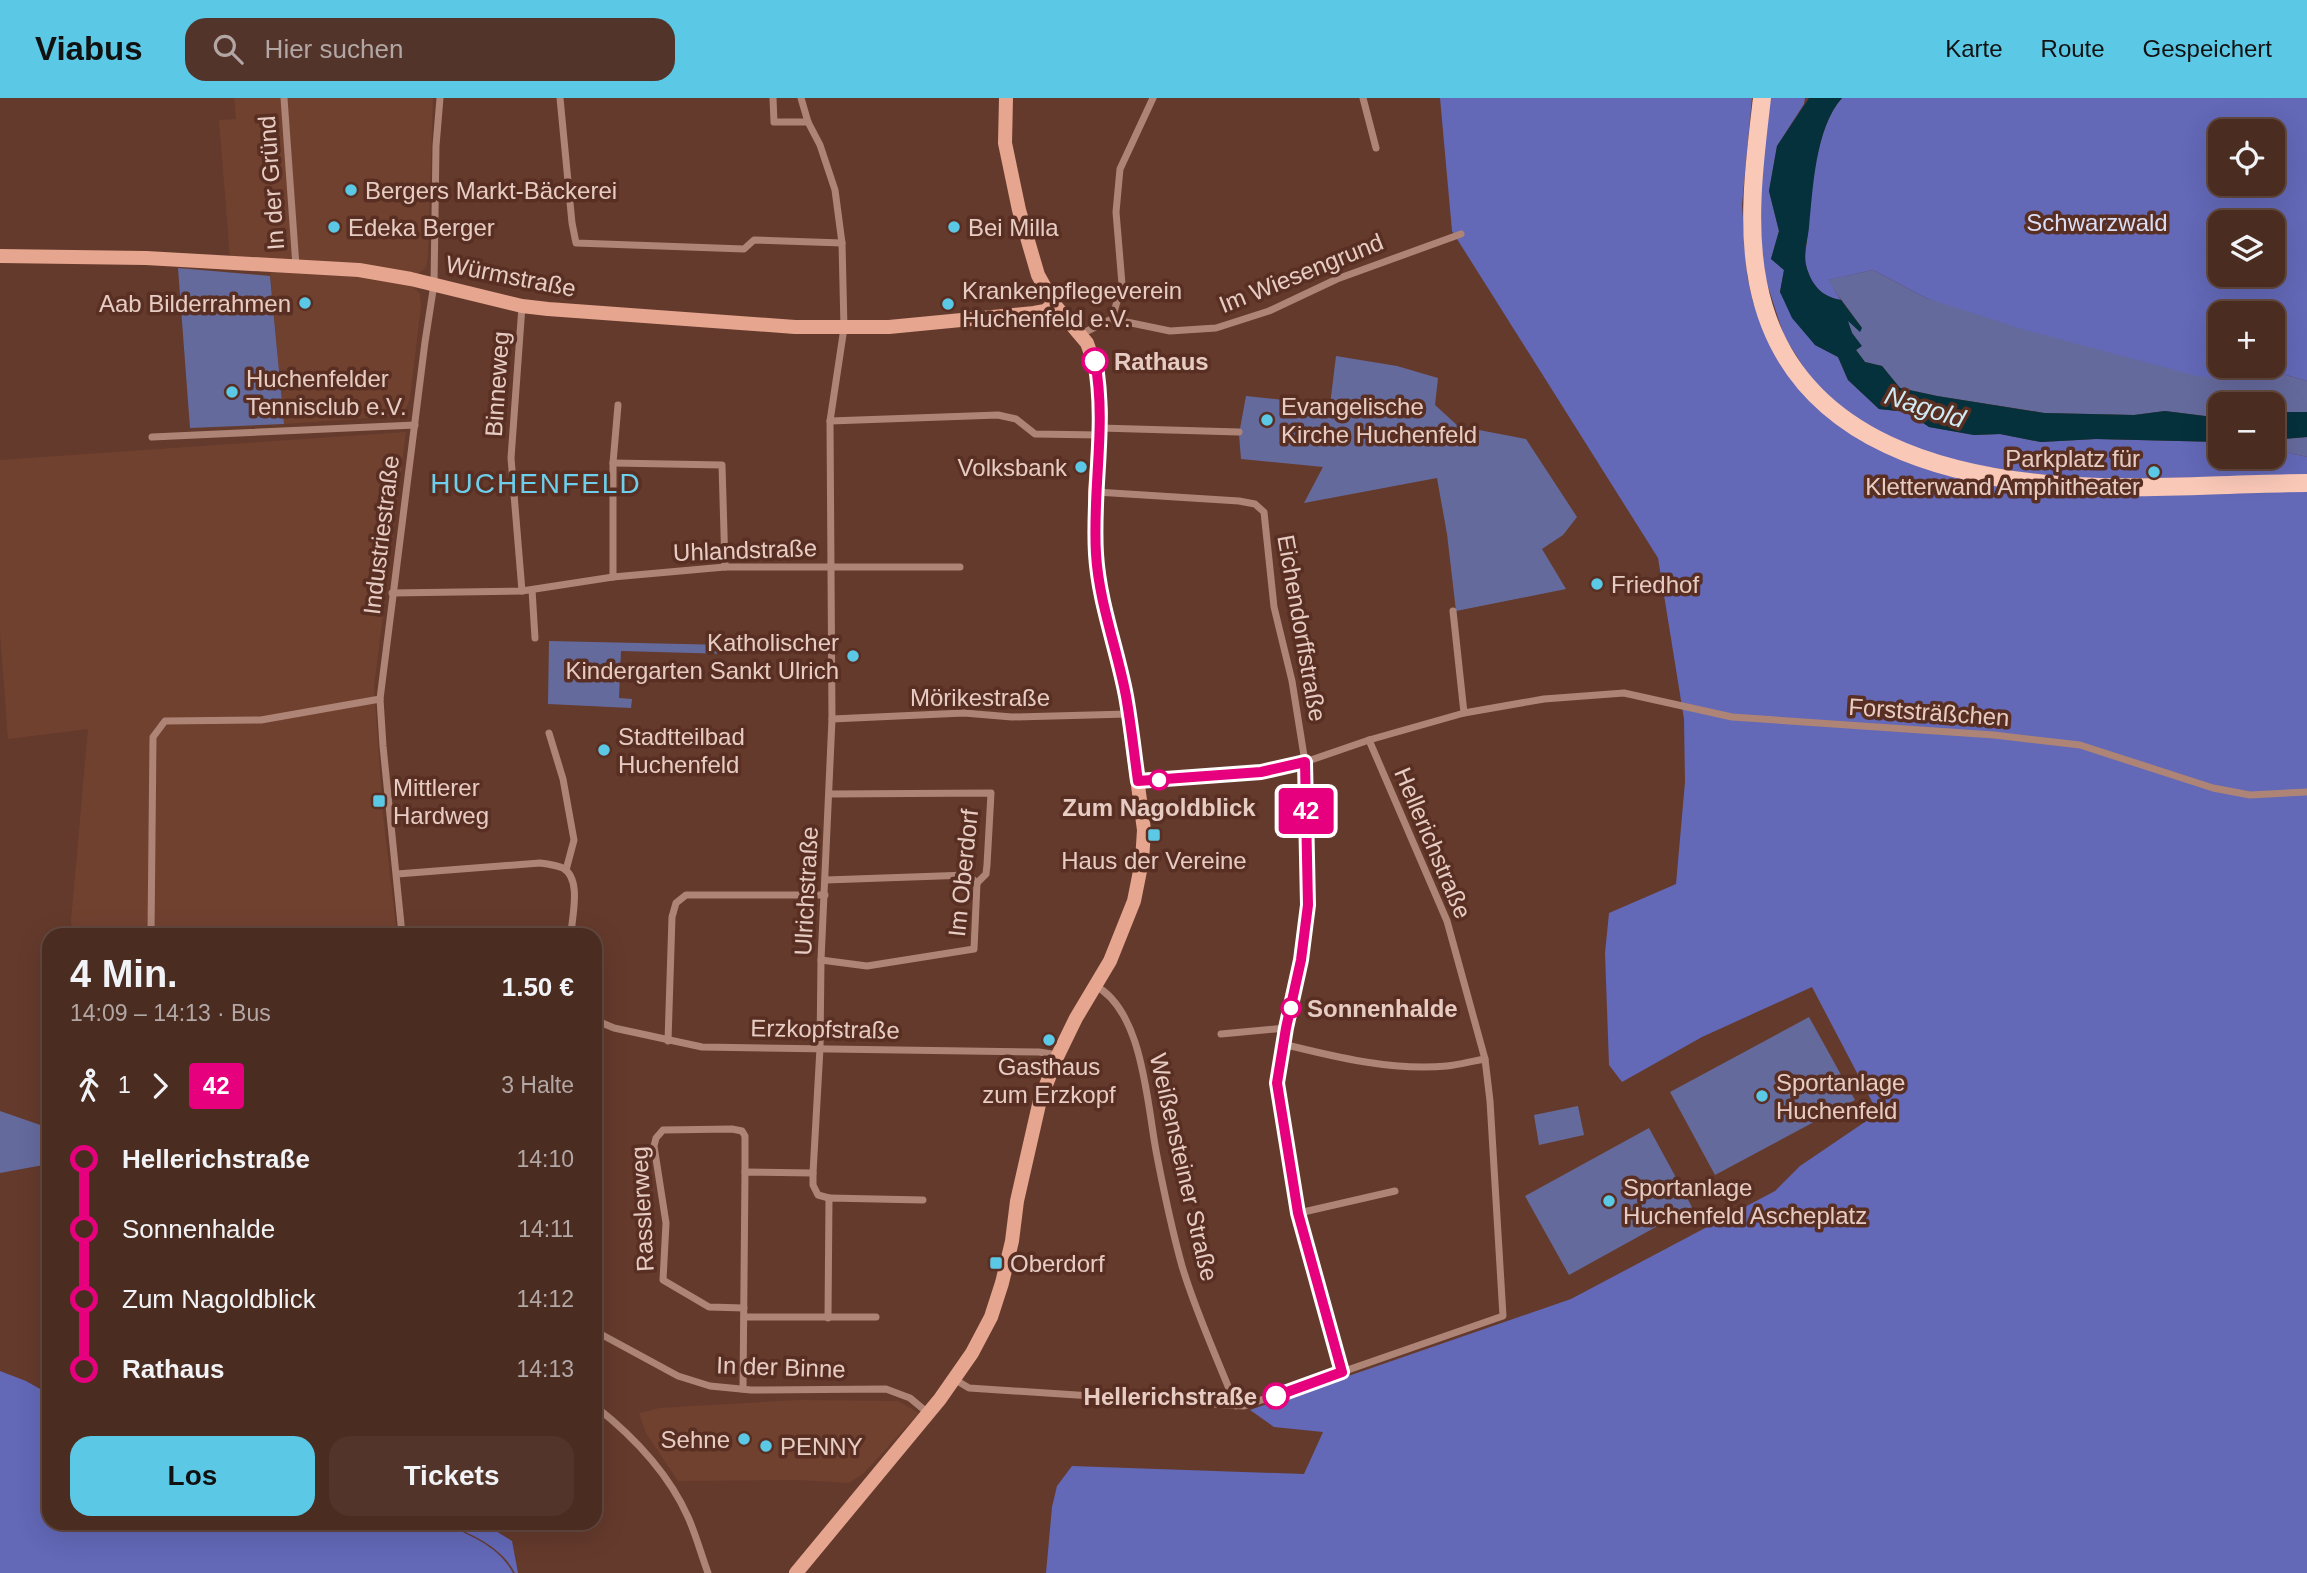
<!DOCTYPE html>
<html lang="de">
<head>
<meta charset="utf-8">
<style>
	body { margin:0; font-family:Arial,sans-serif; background:#52342a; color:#f1f3f6; height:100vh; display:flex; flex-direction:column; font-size:26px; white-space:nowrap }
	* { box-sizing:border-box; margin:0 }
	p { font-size:23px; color:#b2a7a5 }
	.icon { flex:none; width:38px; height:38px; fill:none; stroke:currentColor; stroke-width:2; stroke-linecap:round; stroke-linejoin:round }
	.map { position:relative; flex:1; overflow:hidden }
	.details { position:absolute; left:42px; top:830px; width:560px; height:602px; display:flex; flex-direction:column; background:#4b2c21; border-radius:21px; box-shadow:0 7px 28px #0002,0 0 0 2px #62483f }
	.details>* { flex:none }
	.badge { padding:0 14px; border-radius:5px; font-size:24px; line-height:46px }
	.buttons { position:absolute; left:2208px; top:21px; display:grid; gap:14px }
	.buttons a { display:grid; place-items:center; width:77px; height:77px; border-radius:14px; background:#4b2c21; box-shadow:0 7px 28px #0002,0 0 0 2px #62483f; font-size:35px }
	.map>.badge { position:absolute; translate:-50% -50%; box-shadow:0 0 0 4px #fff }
	.legs { display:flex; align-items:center; gap:10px; height:77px; padding:0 28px; font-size:23px }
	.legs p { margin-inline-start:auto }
	.summary { display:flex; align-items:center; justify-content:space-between; height:119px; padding:0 28px }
	h1 { font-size:38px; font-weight:700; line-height:52px }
	.primary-button { display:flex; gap:14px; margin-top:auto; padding:14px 28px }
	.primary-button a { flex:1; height:80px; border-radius:21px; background:#5bc8e6; color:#111; font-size:28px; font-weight:700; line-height:80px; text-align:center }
	.primary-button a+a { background:#52342a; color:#f1f3f6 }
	ul { padding:0 28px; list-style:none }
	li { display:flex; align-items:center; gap:24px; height:70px; font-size:26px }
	li i { display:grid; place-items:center; width:10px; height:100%; margin:0 9px; background:currentColor }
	li i::after { content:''; width:18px; height:18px; margin:-9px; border:5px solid; border-radius:50%; background:#4b2c21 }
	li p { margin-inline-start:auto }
	li:first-child i { background:linear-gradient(#0000 50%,currentColor 0) }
	li:last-child i { background:linear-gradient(currentColor 50%,#0000 0) }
	header { display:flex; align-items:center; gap:42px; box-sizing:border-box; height:98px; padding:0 35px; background:#5bc8e6; color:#111 }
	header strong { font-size:33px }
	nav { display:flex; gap:38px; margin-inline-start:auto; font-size:24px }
	.search { width:490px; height:63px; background:#52342a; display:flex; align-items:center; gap:18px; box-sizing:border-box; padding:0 24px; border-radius:21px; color:#b2a7a5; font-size:26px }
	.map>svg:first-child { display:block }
</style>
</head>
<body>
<header>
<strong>Viabus</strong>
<div class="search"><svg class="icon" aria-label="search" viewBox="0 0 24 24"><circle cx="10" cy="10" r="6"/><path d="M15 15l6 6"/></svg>Hier suchen</div>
<nav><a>Karte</a><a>Route</a><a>Gespeichert</a></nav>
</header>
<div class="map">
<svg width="2307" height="1475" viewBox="0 0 2307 1475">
	<rect width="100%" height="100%" fill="#643a2c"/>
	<g fill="#714130">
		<path d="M234,0h199l-5,157 -2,13 -8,6 -4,14 6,6 1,12 -11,92 -4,11 -8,7 -114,8 -15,-165 -39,-2 -11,-137 17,-1z"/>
		<path d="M406,334l-32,254 9,129 14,119h-324l-2,-13 17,-192 -80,10 -8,-107v-172z"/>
		<path d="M798,1302l100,1 21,12 -55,60 -15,10 -51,-3 -120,1 -32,-48 -7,-20 20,-5z"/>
	</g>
	<g fill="#656a9d">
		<path d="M178,170l92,8 14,148 -94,4z"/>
		<path d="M1873,172l53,28 309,82 34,-10 38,11v31h-34v-8h-52v14l-56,-7 -31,4 -89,-2 -108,-17 -37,-8 -18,-22 -17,-4 -9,-12 5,-4 -9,-13 -5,-14 15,9 -35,-48z"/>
		<path d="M1336,258l61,10 41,12 -3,27 23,21 68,13 51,78 -14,18 -21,14 24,40 -110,22 -9,-77 -10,-56 -133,25 19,-36 -82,-8 -2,-25 7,-38 84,9z"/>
		<path d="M2307,339v20l-34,-8v-9z"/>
		<path d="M549,543l179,4v9l-107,-3 -2,47 13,1 -1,9 -83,-4z"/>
		<path d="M1809,919l46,83 -140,75 -45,-83z"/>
		<path d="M1578,1008l6,29 -45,10 -5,-30z"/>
		<path d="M0,1013l49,17v36l-49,9z"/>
		<path d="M1649,1030l43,79 -123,68 -44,-79z"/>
	</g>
	<g fill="#6368b7" fill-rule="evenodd">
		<path d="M1440,0h312l-10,107 5,70 6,27 12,29 59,81 154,66 329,11v1084h-1261l6,-66 5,-21 15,-20 232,8 19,-42 -49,-5 -24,-17 17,-6 3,5 10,-4 -1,-5 292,-101 204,-108 25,-25 78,-53 -66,-126 -110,50 -80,45 -13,-17 -4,-112 4,-40 67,-29 9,-102 -1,-63 -26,-161 -206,-327z"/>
		<path d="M1767,0h38l-1,6 -27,42 -8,45 10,40 -8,28 13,11 -4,22 35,53 23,12 10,23 31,29 28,3 22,15 45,8 26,-1 41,8 55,-3 125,3v15h52v-8l34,8v19l-214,3 -67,-6 -62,-10 -56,-15 -61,-34 -31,-27 -32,-51 -22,-68 -3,-46z"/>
		<path d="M1842,0h465v283l-38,-11 -34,10 -38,-4 -172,-46 -99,-32 -53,-28 -45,10 13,20c-19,-3 -30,-15 -35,-35 -2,-9 1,-23 2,-32 3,-39 7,-105 34,-135zM2221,33h52v53h-52zM2221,124h52v53h-52zM2221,215h52v53h-52z"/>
		<path d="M0,1273l26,10 23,13v128l394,1c26,12 56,23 70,50h-513z"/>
		<path d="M446,1425h37l29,18 6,32h-3c-14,-27 -43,-38 -69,-50z"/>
	</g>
	<g fill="#05313c">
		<path d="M1809,0h33c-27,30 -29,91 -33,129 -1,11 -6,27 -3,38 5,20 16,32 35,35l21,28 -2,4 -12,-11 4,12 10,13 -6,4 9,12 17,4 18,22 37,8 107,17 90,2 31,-4 56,7v24l-125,-3 -55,3 -41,-8 -26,1 -45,-8 -22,-15 -28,-3 -31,-29 -10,-23 -23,-12 -23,-27 -12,-26 4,-22 -13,-11 8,-28 -10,-40 8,-45z"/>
		<path d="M2273,314h34v25l-34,3z"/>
	</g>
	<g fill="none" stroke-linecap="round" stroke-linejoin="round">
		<g stroke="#ad8476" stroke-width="7">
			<path d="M284,0l12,168"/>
			<path d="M560,0l12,125 4,20 168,6 10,-9 88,3"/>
			<path d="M773,0l1,24h34"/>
			<path d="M1363,0l13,50"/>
			<path d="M522,208l-11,152 11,133"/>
			<path d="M1112,221l58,12 46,-3 53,-17 68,-32 124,-45"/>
			<path d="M1081,236l31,-15 10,-35 -6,-72 4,-43 33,-71"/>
			<path d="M830,323l168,-6 18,4 19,15 64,1"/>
			<path d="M1100,330l139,4"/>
			<path d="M152,339l263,-12"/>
			<path d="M613,365l109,2 3,102"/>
			<path d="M1096,394l143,9 16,3 9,8 10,95 18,74 13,81 2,77 1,66 -7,55 -15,68 -9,55 22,130 43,159"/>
			<path d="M613,479v-114l5,-58"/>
			<path d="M532,492l3,48"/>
			<path d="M392,495l130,-2 91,-14 112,-10h235"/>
			<path d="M1464,615l80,-14 80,-6 108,24 262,18 86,10 133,43 37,7 57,-3"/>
			<path d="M832,621l132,-6 48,4 116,-3"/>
			<path d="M549,635l14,46 11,61 -8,30"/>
			<path d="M1138,683l123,-9 44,-10 64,-22 95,-27 -11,-102"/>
			<path d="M397,776l143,-11c8,1 16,2 23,5 19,11 9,48 8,66"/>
			<path d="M826,782l142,-5 9,8"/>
			<path d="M151,836l2,-197 12,-16 96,-1 119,-21"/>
			<path d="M402,836l-19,-188 -3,-47 45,-357 9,-58 2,-138 4,-48"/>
			<path d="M821,862l46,6 107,-17 3,-66 9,-9 1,-9 4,-72 -161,1"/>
			<path d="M1094,887c50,25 53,122 63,171 7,36 15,74 25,110 14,47 36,94 54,140"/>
			<path d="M595,922l19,8 88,19 337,5 19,3"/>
			<path d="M1221,936l65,-6"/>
			<path d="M668,943l4,-124 4,-14 10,-8h139"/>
			<path d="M1283,946c52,13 109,27 164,22 12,-1 25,-5 38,-7"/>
			<path d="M813,1075v12l5,10 11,3"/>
			<path d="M1299,1115l96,-22"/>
			<path d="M744,1210l-35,-1 -46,-27 3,-57 -12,-77 2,-8 7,-8 69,-1 10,2 3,5v36"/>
			<path d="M744,1219h132"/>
			<path d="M828,1220l1,-120 94,2"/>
			<path d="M595,1233l83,45 32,10 41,4 135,-1 24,9 18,15"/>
			<path d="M954,1281l15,9 275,18 259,-90 -13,-215 -5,-42 -38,-138 -78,-181"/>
			<path d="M743,1291l2,-217 68,1 7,-125 1,-88 11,-241 -2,-298 14,-93 -2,-85 -7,-53 -15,-45 -12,-23 -7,-24"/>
			<path d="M595,1308c38,30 73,66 93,111 8,18 13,37 20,56"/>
		</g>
		<g stroke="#e6a58f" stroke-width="14">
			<path d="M0,158l146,2 213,12 52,9 111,27 26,3 247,18h94l145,-14 11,-2 9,-7"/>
			<path d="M796,1475l144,-174 32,-46 19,-36 11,-34 10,-42 5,-40 23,-101 18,-45 18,-37 34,-57 24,-60 8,-40 2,-31 -18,-134 -24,-97 -6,-44 -1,-63 6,-80 -5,-44 -9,-25 -33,-39 -16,-29 -19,-65 -14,-67 1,-45"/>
		</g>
		<path stroke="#fac8b7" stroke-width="18" d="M1762,0c-7,60 -16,125 -4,185 32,163 200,200 342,204 69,2 138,-4 207,-4"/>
	</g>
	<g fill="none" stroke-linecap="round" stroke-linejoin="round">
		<g stroke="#fff" stroke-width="16">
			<path id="line-1" d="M1095,263c12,64 -3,128 1,193 3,49 21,94 30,142 5,28 8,57 12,85l123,-9 44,-10 3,143 -7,55 -15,68 -9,55 21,130 44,159 -66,24"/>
		</g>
		<use href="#line-1" stroke="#e6007e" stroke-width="10"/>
	</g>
	<g fill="#5bc8e6" stroke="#582f22" stroke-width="2.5">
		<circle cx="351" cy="92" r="7"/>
		<circle cx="334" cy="129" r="7"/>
		<circle cx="954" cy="129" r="7"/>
		<circle cx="305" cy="205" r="7"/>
		<circle cx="948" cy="206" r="7"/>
		<circle cx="232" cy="294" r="7"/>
		<circle cx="1267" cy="322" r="7"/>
		<circle cx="1081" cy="369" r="7"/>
		<circle cx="2154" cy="374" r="7"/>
		<circle cx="1597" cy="486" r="7"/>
		<circle cx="853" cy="558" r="7"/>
		<circle cx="604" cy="652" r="7"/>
		<rect x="372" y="696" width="14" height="14" rx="3.5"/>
		<rect x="1147" y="730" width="14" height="14" rx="3.5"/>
		<circle cx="1049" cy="942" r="7"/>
		<circle cx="1762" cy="998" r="7"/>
		<circle cx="1609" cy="1103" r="7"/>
		<rect x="989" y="1158" width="14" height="14" rx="3.5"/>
		<circle cx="744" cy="1341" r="7"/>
		<circle cx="766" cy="1348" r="7"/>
	</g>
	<g fill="#fff" stroke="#e6007e" stroke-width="3.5">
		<circle cx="1095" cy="263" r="12"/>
		<circle cx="1159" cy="682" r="9"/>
		<circle cx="1291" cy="910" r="9"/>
		<circle cx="1276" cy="1298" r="12"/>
	</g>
	<g text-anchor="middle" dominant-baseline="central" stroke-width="7" stroke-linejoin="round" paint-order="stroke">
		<g font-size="24" fill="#e7ccc3" stroke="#582f22">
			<text transform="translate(271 85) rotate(-94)">In der Gründ</text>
			<text transform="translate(1301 175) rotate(-22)">Im Wiesengrund</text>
			<text transform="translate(511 178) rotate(11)">Würmstraße</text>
			<text transform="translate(497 286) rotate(-86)">Binneweg</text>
			<text transform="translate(381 437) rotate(-83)">Industriestraße</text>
			<text transform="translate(745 452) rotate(-2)">Uhlandstraße</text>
			<text transform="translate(1302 530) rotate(80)">Eichendorffstraße</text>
			<text x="980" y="599">Mörikestraße</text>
			<text transform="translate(1929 614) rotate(4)">Forststräßchen</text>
			<text transform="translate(1433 745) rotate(67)">Hellerichstraße</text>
			<text transform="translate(963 775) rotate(-84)">Im Oberdorf</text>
			<text transform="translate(806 793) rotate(-87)">Ulrichstraße</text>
			<text transform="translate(825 931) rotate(1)">Erzkopfstraße</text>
			<text transform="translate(1184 1069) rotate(77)">Weißensteiner Straße</text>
			<text transform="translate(642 1111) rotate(-93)">Rasslerweg</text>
			<text transform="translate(781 1269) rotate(2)">In der Binne</text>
		</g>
		<g font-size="24" fill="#e7ccc3" stroke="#582f22" text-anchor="start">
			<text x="365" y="92">Bergers Markt-Bäckerei</text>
			<text x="348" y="129">Edeka Berger</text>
			<text x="968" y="129">Bei Milla</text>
			<text x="962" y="192">Krankenpflegeverein<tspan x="962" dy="28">Huchenfeld e.V.</tspan></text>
			<text x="291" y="205" text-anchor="end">Aab Bilderrahmen</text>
			<text x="246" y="280">Huchenfelder<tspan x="246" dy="28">Tennisclub e.V.</tspan></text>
			<text x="1281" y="308">Evangelische<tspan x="1281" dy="28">Kirche Huchenfeld</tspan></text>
			<text x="2140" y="360" text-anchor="end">Parkplatz für<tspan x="2140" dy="28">Kletterwand Amphitheater</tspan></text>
			<text x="1067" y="369" text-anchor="end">Volksbank</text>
			<text x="1611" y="486">Friedhof</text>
			<text x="839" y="544" text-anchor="end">Katholischer<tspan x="839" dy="28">Kindergarten Sankt Ulrich</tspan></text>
			<text x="618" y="638">Stadtteilbad<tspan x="618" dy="28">Huchenfeld</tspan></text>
			<text x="393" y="689">Mittlerer<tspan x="393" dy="28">Hardweg</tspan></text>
			<text x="1154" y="762" text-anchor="middle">Haus der Vereine</text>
			<text x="1049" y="968" text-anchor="middle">Gasthaus<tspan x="1049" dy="28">zum Erzkopf</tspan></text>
			<text x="1776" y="984">Sportanlage<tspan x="1776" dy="28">Huchenfeld</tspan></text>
			<text x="1623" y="1089">Sportanlage<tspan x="1623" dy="28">Huchenfeld Ascheplatz</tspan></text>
			<text x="1010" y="1165">Oberdorf</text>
			<text x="730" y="1341" text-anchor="end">Sehne</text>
			<text x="780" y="1348">PENNY</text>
		</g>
		<g font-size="24" fill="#daddf4" stroke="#582f22">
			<text x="2097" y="124">Schwarzwald</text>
		</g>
		<g font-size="24" font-weight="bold" fill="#e7ccc3" stroke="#582f22" text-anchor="start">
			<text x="1114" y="263">Rathaus</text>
			<text x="1159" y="709" text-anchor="middle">Zum Nagoldblick</text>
			<text x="1307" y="910">Sonnenhalde</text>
			<text x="1257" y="1298" text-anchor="end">Hellerichstraße</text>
		</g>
		<g font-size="26" font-style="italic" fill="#cfeaf2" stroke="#582f22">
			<text transform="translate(1925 309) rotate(18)">Nagold</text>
		</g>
		<g font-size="28" letter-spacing="2" fill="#6dcfeb" stroke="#582f22">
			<text x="536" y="385">HUCHENFELD</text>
		</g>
	</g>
</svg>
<div class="buttons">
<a><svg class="icon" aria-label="locate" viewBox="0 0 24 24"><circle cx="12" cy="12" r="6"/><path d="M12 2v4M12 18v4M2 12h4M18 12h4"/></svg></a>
<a><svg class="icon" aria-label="layers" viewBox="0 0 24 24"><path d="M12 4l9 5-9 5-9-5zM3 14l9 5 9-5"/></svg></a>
<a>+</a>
<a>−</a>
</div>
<b class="badge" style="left:1306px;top:713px;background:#e6007e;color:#fff">42</b>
<section class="details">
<div class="summary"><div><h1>4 Min.</h1><p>14:09 – 14:13 · Bus</p></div><b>1.50 €</b></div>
<div class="legs"><svg class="icon" aria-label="walk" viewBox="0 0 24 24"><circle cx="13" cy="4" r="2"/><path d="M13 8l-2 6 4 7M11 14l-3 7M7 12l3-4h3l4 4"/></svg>1<svg class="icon" aria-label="forward" viewBox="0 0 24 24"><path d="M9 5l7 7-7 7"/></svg><b class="badge" style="background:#e6007e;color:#fff">42</b><p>3 Halte</p></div>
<ul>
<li><i style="color:#e6007e"></i><b>Hellerichstraße</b><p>14:10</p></li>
<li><i style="color:#e6007e"></i><span>Sonnenhalde</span><p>14:11</p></li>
<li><i style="color:#e6007e"></i><span>Zum Nagoldblick</span><p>14:12</p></li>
<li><i style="color:#e6007e"></i><b>Rathaus</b><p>14:13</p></li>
</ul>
<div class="primary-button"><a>Los</a><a>Tickets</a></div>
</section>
</div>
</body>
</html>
